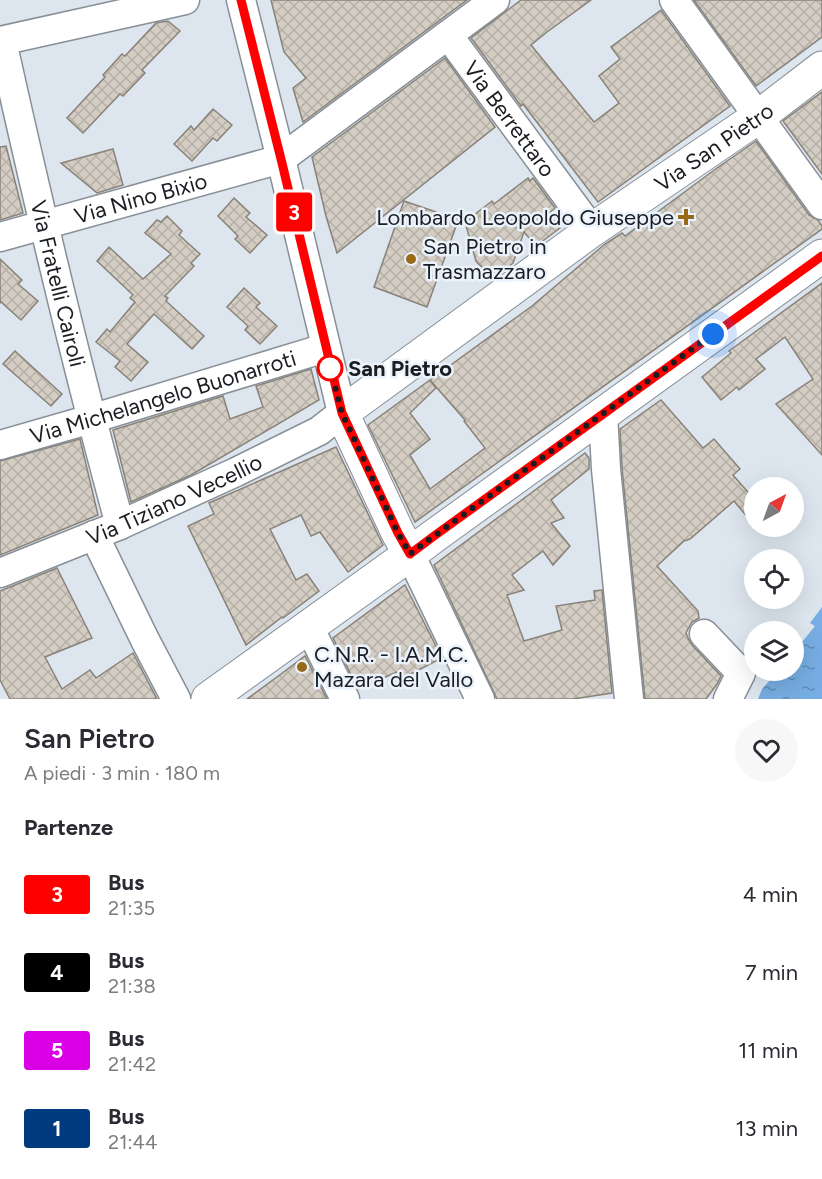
<!DOCTYPE html>
<html lang="it">
<head>
<meta charset="utf-8">
<style>
	body { margin:0; font-family:Figtree,sans-serif; background:#f7f7f7; color:#2b2b33; height:100vh; display:flex; flex-direction:column; font-size:22px; white-space:nowrap }
	* { box-sizing:border-box; margin:0 }
	p { font-size:20px; color:#7c7c81 }
	.icon { flex:none; width:33px; height:33px; fill:none; stroke:currentColor; stroke-width:2; stroke-linecap:round; stroke-linejoin:round }
	.map { position:relative; height:699px; overflow:hidden }
	.side { display:flex; flex-direction:column; background:#fff; flex:1 }
	.side>* { flex:none }
	.badge { padding:0 12px; border-radius:4px; font-size:21px; line-height:39px }
	.needle { width:39px; rotate:41deg }
	.fabs { position:absolute; left:744px; top:477px; display:grid; gap:12px }
	.fabs a { display:grid; place-items:center; width:60px; height:60px; border-radius:50%; background:#fff; box-shadow:0 6px 24px #0002; font-size:30px }
	.you { position:absolute; width:30px; height:30px; margin:-15px; border:4px solid #fff; border-radius:50%; background:#1a73e8; box-shadow:0 0 0 9px #1a73e833 }
	.map>.badge { position:absolute; translate:-50% -50%; box-shadow:0 0 0 3px #fff }
	h2 { padding:0 24px; font-size:22px; line-height:54px }
	.round { display:grid; place-items:center; flex:none; width:63px; height:63px; border-radius:32px; background:#f7f7f7 }
	.summary { display:flex; align-items:center; justify-content:space-between; height:102px; padding:0 24px }
	h1 { font-size:28px; font-weight:600; line-height:45px }
	ul { padding:0; list-style:none }
	li { display:flex; align-items:center; gap:18px; height:78px; padding:0 24px }
	li div { flex:1 }
	li b { display:block; font-size:22px }
	li em { font-style:normal }
	li .badge { min-width:66px; font-weight:700; text-align:center }
	.map>svg:first-child { display:block }
</style>
</head>
<body>
<div class="map">
<svg width="822" height="699" viewBox="0 0 822 699">
	<defs>
		<pattern id="water-ripples" width="26" height="14" patternUnits="userSpaceOnUse" patternTransform="scale(1.5)"><rect width="26" height="14" fill="#76ade2"/><path d="M2 4q2-2 4 0t4 0M15 11q2-2 4 0t4 0" fill="none" stroke="#608cb7"/></pattern>
		<pattern id="building-cross-hatch" width="8" height="8" patternUnits="userSpaceOnUse" patternTransform="scale(1.5)"><rect width="8" height="8" fill="#d4cdc3"/><path d="M0 0l8 8M0 8l8-8" fill="none" stroke="#b5b0a7"/></pattern>
	</defs>
	<rect width="100%" height="100%" fill="#dde6ef"/>
	<path fill="url(#water-ripples)" d="M822,607v92h-64l4,-10 16,-18 16,-1v-18l21,-26 -5,-3z"/>
	<g fill="url(#building-cross-hatch)" stroke="#898279" stroke-width="1.5">
		<path d="M271,0h196l-164,122 -10,-34 13,-10 -22,-26z"/>
		<path d="M521,0h70l-44,32 -16,13 63,77 25,-19 -20,-27 21,-17 -9,-12 50,-37 69,96 -132,96 -75,-98 -2,2 -50,-68z"/>
		<path d="M694,0h128v37l-66,49z"/>
		<path d="M168,21l12,10 -38,39 3,3 -22,23 -3,-2 -37,39 -16,-15 38,-41 -2,-2 19,-21 3,2 31,-33z"/>
		<path d="M445,58l50,69 -158,126 -11,-37 -14,-59z"/>
		<path d="M822,92v82l-39,-53z"/>
		<path d="M213,109l19,16 -15,16 -4,-3 -21,23 -18,-17 17,-18 3,4z"/>
		<path d="M756,141l53,74 9,5 4,6v3l-407,293 -47,-97 62,-45 6,8 -26,25 20,26 -20,16 20,34 55,-41 -21,-27 1,-1 -35,-40 102,-74 73,-62 17,-11 3,3 92,-68z"/>
		<path d="M6,146l17,67 -23,7v-73z"/>
		<path d="M113,149l10,36 -26,8 -36,-30z"/>
		<path d="M528,178l2,3 3,-3 22,30 -7,6 12,14 -24,18 -12,-14 -11,31 -12,10 -13,1 -12,-13 -11,-39 27,-21 2,3z"/>
		<path d="M234,198l16,15 -4,4 21,18 -17,18 -15,-14 3,-3 -20,-20z"/>
		<path d="M404,201l41,14 14,3 -32,89 -53,-20z"/>
		<path d="M167,216l15,15 -3,4 21,19 -9,9 3,3 -29,30 3,2 -2,3 38,35 -12,13 -38,-35 -27,30 21,18 -17,19 -16,-14 5,-6 -24,-19 11,-13 3,3 25,-30 -5,-4 3,-3 -36,-34 12,-14 34,32 28,-25 -26,-21 12,-13 4,2z"/>
		<path d="M0,259l22,21 -4,4 20,17 -17,19 -20,-18 -1,1z"/>
		<path d="M822,283v172l-46,-51 37,-25 -28,-42 -29,22 9,10 -26,21 -2,-3 -16,13 -19,-23 29,-24 -2,-2z"/>
		<path d="M244,288l16,15 -4,4 21,19 -17,18 -15,-14 3,-4 -21,-19z"/>
		<path d="M15,351l47,43 -11,12 -48,-42z"/>
		<path d="M311,369l8,31 -128,75 -60,27 -18,-72 110,-34 7,23 33,-12 -7,-21z"/>
		<path d="M661,400l42,48 11,-9 26,30 -7,6 21,24v26l-20,-24 -44,38 -6,2 -27,25 41,45 1,7 -7,4 -4,7 -2,4 2,5 4,7 29,31 -4,8 -11,15h-61l-23,-231 -2,-39z"/>
		<path d="M80,439l18,76 -98,40v-94z"/>
		<path d="M336,447l47,98 -35,27 -28,-40 -9,4 -10,-21 -31,14 26,51 11,-6 12,17 -36,27 -1,-1 -36,28 -58,-119 26,-12 -5,-11z"/>
		<path d="M585,453l4,5v11l-38,31 13,18 -13,5 19,23 -17,19 -10,-14 -31,24 12,15 -17,5 17,46 38,-11 -6,-24 39,-6 -1,-9 8,-1 10,103 -39,6h-76l-63,-134z"/>
		<path d="M57,568l35,70 -47,19 17,32 28,-19 6,8 37,-25 24,46h-147l-10,-19v-89z"/>
		<path d="M405,585l37,73 -41,21 -4,-7 -39,17 -25,-51z"/>
		<path d="M305,656l22,43h-80l34,-25z"/>
	</g>
	<g fill="none" stroke-linecap="round" stroke-linejoin="round">
		<g stroke="#878f97" stroke-width="31">
			<g id="minor">
				<path d="M674,0l148,205"/>
				<path id="s1" d="M448,35l144,195"/>
				<path d="M0,41l185,-41"/>
				<path id="s2" d="M2,41c36,162 74,323 118,484"/>
				<path id="s3" d="M0,237l281,-78 214,-159"/>
				<path d="M603,413l3,56 23,230"/>
				<path id="s4" d="M0,445l91,-26 234,-71"/>
				<path d="M94,535l51,105 31,59"/>
				<path d="M410,554l70,145"/>
				<path id="s5" d="M0,573l120,-48 116,-53 83,-41 23,-18 -61,-254 -40,-159"/>
				<path d="M309,627l36,72"/>
				<path d="M704,634l37,39 -13,26"/>
			</g>
		</g>
		<g stroke="#878f97" stroke-width="35">
			<g id="major">
				<path id="s6" d="M410,554l-12,-21 -56,-120 250,-183 166,-113 64,-49"/>
				<path d="M208,699l202,-145 24,-18 388,-280"/>
			</g>
		</g>
		<use href="#minor" stroke="#fff" stroke-width="28"/>
		<use href="#major" stroke="#fff" stroke-width="33"/>
	</g>
	<g fill="none" stroke-linecap="round" stroke-linejoin="round">
		<g stroke="#fff" stroke-width="14">
			<path id="line" d="M241,0l40,159 61,254 56,120 12,21 24,-18 388,-280"/>
		</g>
		<use href="#line" stroke="#f00" stroke-width="9"/>
		<path stroke="#1a1d21" stroke-width="6" stroke-dasharray="0 10.8" d="M330,368l12,45 56,120 12,21 24,-18 279,-202"/>
	</g>
	<g fill="#976918" stroke="#eaf3fc" stroke-width="2">
		<path d="M683 208h6v6h6v6h-6v6h-6v-6h-6v-6h6z"/>
		<circle cx="411" cy="259" r="6"/>
		<circle cx="302" cy="667" r="6"/>
	</g>
	<circle fill="#fff" stroke="#f00" stroke-width="3" cx="330" cy="368" r="12"/>
	<g text-anchor="middle" dominant-baseline="central" stroke-width="5" stroke-linejoin="round" paint-order="stroke">
		<g font-size="22" fill="#1a1d21" stroke="#eaf3fc">
			<text stroke="none"><textPath href="#s1" startOffset="104">Via Berrettaro</textPath></text>
			<text stroke="none"><textPath href="#s6" startOffset="614">Via San Pietro</textPath></text>
			<text stroke="none"><textPath href="#s3" startOffset="146">Via Nino Bixio</textPath></text>
			<text stroke="none"><textPath href="#s2" startOffset="249">Via Fratelli Cairoli</textPath></text>
			<text stroke="none"><textPath href="#s4" startOffset="170">Via Michelangelo Buonarroti</textPath></text>
			<text stroke="none"><textPath href="#s5" startOffset="189">Via Tiziano Vecellio</textPath></text>
		</g>
		<g font-size="22" fill="#1a1d21" stroke="#eaf3fc" text-anchor="start">
			<text x="674" y="217" text-anchor="end">Lombardo Leopoldo Giuseppe</text>
			<text x="423" y="246">San Pietro in<tspan x="423" dy="25">Trasmazzaro</tspan></text>
			<text x="314" y="654">C.N.R. - I.A.M.C.<tspan x="314" dy="25">Mazara del Vallo</tspan></text>
		</g>
		<g font-size="22" font-weight="bold" fill="#1a1d21" stroke="#eaf3fc" text-anchor="start">
			<text x="348" y="368">San Pietro</text>
		</g>
	</g>
</svg>
<div class="fabs">
<a><svg class="needle" viewBox="-14 -14 28 28"><path d="M0-13l5 13h-10z" fill="#e53935"/><path d="M0 13l5-13h-10z" fill="#7c7c81"/></svg></a>
<a><svg class="icon" aria-label="locate" viewBox="0 0 24 24"><circle cx="12" cy="12" r="6"/><path d="M12 2v4M12 18v4M2 12h4M18 12h4"/></svg></a>
<a><svg class="icon" aria-label="layers" viewBox="0 0 24 24"><path d="M12 4l9 5-9 5-9-5zM3 14l9 5 9-5"/></svg></a>
</div>
<div class="you" style="left:713px;top:334px"></div>
<b class="badge" style="left:294px;top:212px;background:#f00;color:#fff">3</b>
</div>
<section class="side">
<div class="summary"><div><h1>San Pietro</h1><p>A piedi · 3 min · 180 m</p></div><a class="round"><svg class="icon" aria-label="heart" viewBox="0 0 24 24"><path d="M12 20l-8-8c-3-5 5-10 8-4 3-6 11-1 8 4z"/></svg></a></div>
<h2>Partenze</h2>
<ul>
<li><span class="badge" style="background:#f00;color:#fff">3</span><div><b>Bus</b><p>21:35</p></div><em>4 min</em></li>
<li><span class="badge" style="background:#000;color:#fff">4</span><div><b>Bus</b><p>21:38</p></div><em>7 min</em></li>
<li><span class="badge" style="background:#da00e5;color:#fff">5</span><div><b>Bus</b><p>21:42</p></div><em>11 min</em></li>
<li><span class="badge" style="background:#003b80;color:#fff">1</span><div><b>Bus</b><p>21:44</p></div><em>13 min</em></li>
</ul>
</section>
</body>
</html>
